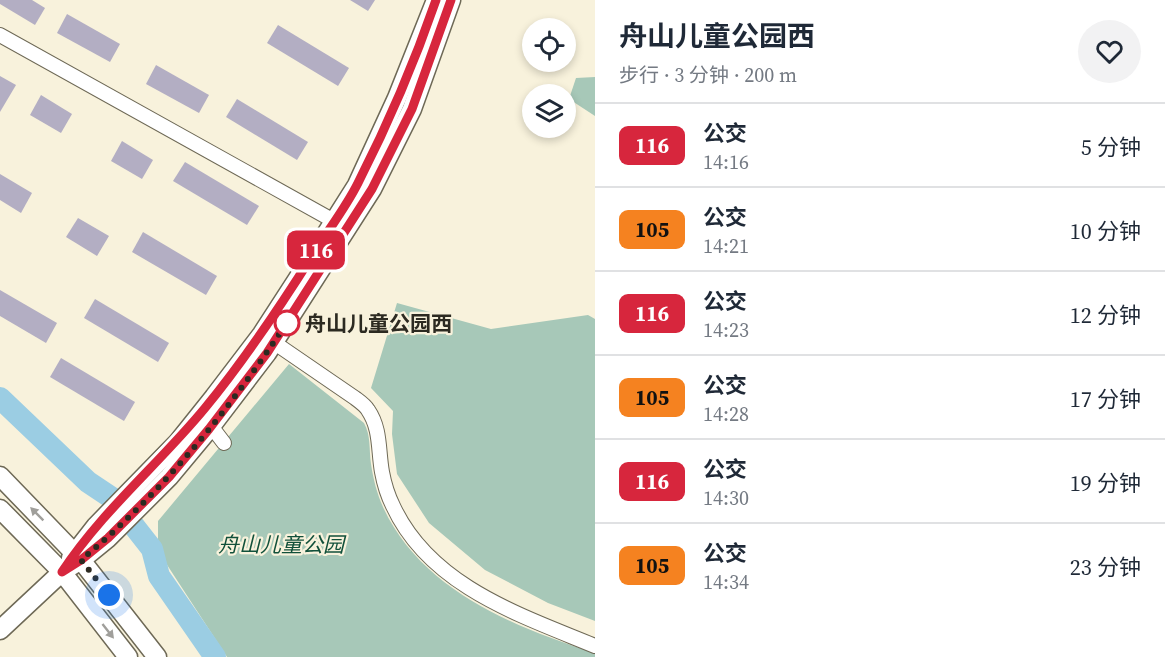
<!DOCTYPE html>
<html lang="zh">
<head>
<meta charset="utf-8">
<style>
	body { margin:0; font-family:"Source Serif 4","Noto Sans SC",serif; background:#f2f2f3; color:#1f2937; height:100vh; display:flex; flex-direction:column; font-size:22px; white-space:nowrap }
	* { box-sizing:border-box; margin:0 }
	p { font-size:20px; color:#747a83 }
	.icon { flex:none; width:33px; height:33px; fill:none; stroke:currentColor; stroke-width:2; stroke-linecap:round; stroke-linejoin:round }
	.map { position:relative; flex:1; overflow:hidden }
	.side { display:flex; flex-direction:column; background:#fff; width:570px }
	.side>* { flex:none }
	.badge { padding:0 12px; border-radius:9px; font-size:21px; line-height:39px }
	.buttons { position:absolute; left:522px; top:18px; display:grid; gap:12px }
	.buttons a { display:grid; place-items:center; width:54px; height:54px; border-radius:50%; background:#fff; box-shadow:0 3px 9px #0003; font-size:30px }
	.you { position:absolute; width:30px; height:30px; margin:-15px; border:4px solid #fff; border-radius:50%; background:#1a73e8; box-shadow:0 0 0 9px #1a73e833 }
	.map>.badge { position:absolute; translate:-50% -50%; box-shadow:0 0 0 3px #fff }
	.round { display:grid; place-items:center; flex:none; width:63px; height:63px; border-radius:32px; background:#f2f2f3 }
	.overview { display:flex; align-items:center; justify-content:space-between; height:102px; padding:0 24px }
	h1 { font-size:28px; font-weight:700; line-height:45px }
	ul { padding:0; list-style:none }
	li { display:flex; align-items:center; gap:18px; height:84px; padding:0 24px; border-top:2px solid #e0e1e3 }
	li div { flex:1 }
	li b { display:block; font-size:22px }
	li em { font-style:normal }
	li .badge { min-width:66px; font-weight:700; text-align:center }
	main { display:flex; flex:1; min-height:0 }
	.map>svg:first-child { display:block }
</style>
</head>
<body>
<main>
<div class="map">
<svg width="595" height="657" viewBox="0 0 595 657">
	<rect width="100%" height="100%" fill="#f8f2dc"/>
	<g fill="#a7c8b8">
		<path d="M595,77v39l-26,-17 7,-21z"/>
		<path d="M397,303l94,26 97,-14 7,4v302l-47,-18 -63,-33 -56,-47 -32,-49 -5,-40 1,-23 -22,-23z"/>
		<path d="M289,364l75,59c7,12 5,27 7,41 2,14 6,30 12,43 38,83 131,120 212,146v4h-368l-69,-106v-30z"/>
	</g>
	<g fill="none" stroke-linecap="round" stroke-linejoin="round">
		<path stroke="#9bcde3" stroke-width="22" d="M0,398l88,84 24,16 40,51 7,27 56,81"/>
	</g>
	<g fill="#b3aec3">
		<path d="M0,0h32l13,8 -10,17 -35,-21z"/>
		<path d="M350,0h25l-7,11z"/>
		<path d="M67,14l53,30 -10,18 -53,-29z"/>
		<path d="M278,25l71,43 -11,18 -71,-43z"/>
		<path d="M156,65l53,30 -10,18 -53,-29z"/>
		<path d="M0,76l16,9 -16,27z"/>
		<path d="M41,95l31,19 -11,19 -31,-18z"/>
		<path d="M237,99l71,43 -11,18 -71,-43z"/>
		<path d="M122,141l31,19 -11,19 -31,-18z"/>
		<path d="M185,162l74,44 -12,19 -74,-44z"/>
		<path d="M0,174l32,19 -11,20 -21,-13z"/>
		<path d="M78,218l31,18 -12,20 -31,-19z"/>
		<path d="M143,232l74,44 -11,19 -74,-43z"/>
		<path d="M0,290l57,33 -11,20 -46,-27z"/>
		<path d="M95,299l74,44 -11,19 -74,-44z"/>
		<path d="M61,358l74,44 -11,19 -74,-44z"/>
	</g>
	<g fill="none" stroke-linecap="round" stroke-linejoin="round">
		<g stroke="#6e6956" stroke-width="16">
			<g id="street">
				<path d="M0,35l334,186"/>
				<path d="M266,337l89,61c4,3 10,7 13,12 13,19 10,40 14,62 2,11 6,24 11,34 37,80 127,109 202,140"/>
				<path d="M211,426l13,17"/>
			</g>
		</g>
		<g stroke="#6e6956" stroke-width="21">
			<g id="secondary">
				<path d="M0,476l81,84 76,97"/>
				<path d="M0,509l62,63 66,85"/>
				<path d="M71,558l25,-32 82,-84 36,-45 48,-63 35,-54 60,-95 40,-87 39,-98"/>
				<path d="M0,630l62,-58 19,-12 27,-22 61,-61 40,-48 58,-76 105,-164 40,-80 39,-109"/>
			</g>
		</g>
		<use href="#street" stroke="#fff" stroke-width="14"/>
		<use href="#secondary" stroke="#fff" stroke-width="18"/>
	</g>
	<defs><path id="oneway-solid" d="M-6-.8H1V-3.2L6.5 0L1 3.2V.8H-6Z" transform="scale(1.5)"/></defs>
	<g fill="#a09f9b">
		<use href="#oneway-solid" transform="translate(37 514) rotate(-135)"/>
		<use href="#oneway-solid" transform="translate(108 631) rotate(52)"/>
	</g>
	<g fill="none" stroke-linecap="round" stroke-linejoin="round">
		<g stroke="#fff" stroke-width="14">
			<path id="line" d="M436,0c-21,61 -49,126 -78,183 -11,22 -26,42 -39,62 -35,56 -72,112 -114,163 -46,56 -103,103 -143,164l19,-12 27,-22 61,-61 40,-48 58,-76 105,-164 40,-80 39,-109"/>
		</g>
		<use href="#line" stroke="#d7263d" stroke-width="9"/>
		<path stroke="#2c2a21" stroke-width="6" stroke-dasharray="0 10.8" d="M109,595l-28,-35c82,-68 149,-151 207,-239l-1,2"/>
	</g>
	<circle fill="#fff" stroke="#d7263d" stroke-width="3" cx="287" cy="323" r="12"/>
	<g text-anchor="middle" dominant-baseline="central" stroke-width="4.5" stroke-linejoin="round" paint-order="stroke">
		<g font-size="21" font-weight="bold" fill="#2c2a21" stroke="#f8f2dc" text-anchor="start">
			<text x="305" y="323">舟山儿童公园西</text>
		</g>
		<g font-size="21" font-style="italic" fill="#11503a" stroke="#f8f2dc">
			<text x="281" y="544">舟山儿童公园</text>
		</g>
	</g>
</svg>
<div class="buttons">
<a><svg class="icon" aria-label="locate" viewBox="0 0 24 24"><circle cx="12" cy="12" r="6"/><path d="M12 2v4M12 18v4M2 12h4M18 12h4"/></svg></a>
<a><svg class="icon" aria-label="layers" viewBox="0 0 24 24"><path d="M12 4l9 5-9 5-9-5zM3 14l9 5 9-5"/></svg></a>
</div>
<div class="you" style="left:109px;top:595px"></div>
<b class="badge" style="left:316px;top:250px;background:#d7263d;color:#fff">116</b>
</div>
<section class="side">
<div class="overview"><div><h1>舟山儿童公园西</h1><p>步行 · 3 分钟 · 200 m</p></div><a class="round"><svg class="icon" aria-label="heart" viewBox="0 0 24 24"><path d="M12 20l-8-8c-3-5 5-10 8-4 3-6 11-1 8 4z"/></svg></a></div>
<ul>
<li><span class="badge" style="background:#d7263d;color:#fff">116</span><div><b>公交</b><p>14:16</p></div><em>5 分钟</em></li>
<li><span class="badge" style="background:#f58220;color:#111">105</span><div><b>公交</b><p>14:21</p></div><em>10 分钟</em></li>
<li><span class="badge" style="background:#d7263d;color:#fff">116</span><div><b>公交</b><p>14:23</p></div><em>12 分钟</em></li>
<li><span class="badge" style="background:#f58220;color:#111">105</span><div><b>公交</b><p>14:28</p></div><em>17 分钟</em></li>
<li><span class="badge" style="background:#d7263d;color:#fff">116</span><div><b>公交</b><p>14:30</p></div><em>19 分钟</em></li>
<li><span class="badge" style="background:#f58220;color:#111">105</span><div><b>公交</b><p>14:34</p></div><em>23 分钟</em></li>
</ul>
</section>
</main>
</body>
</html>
